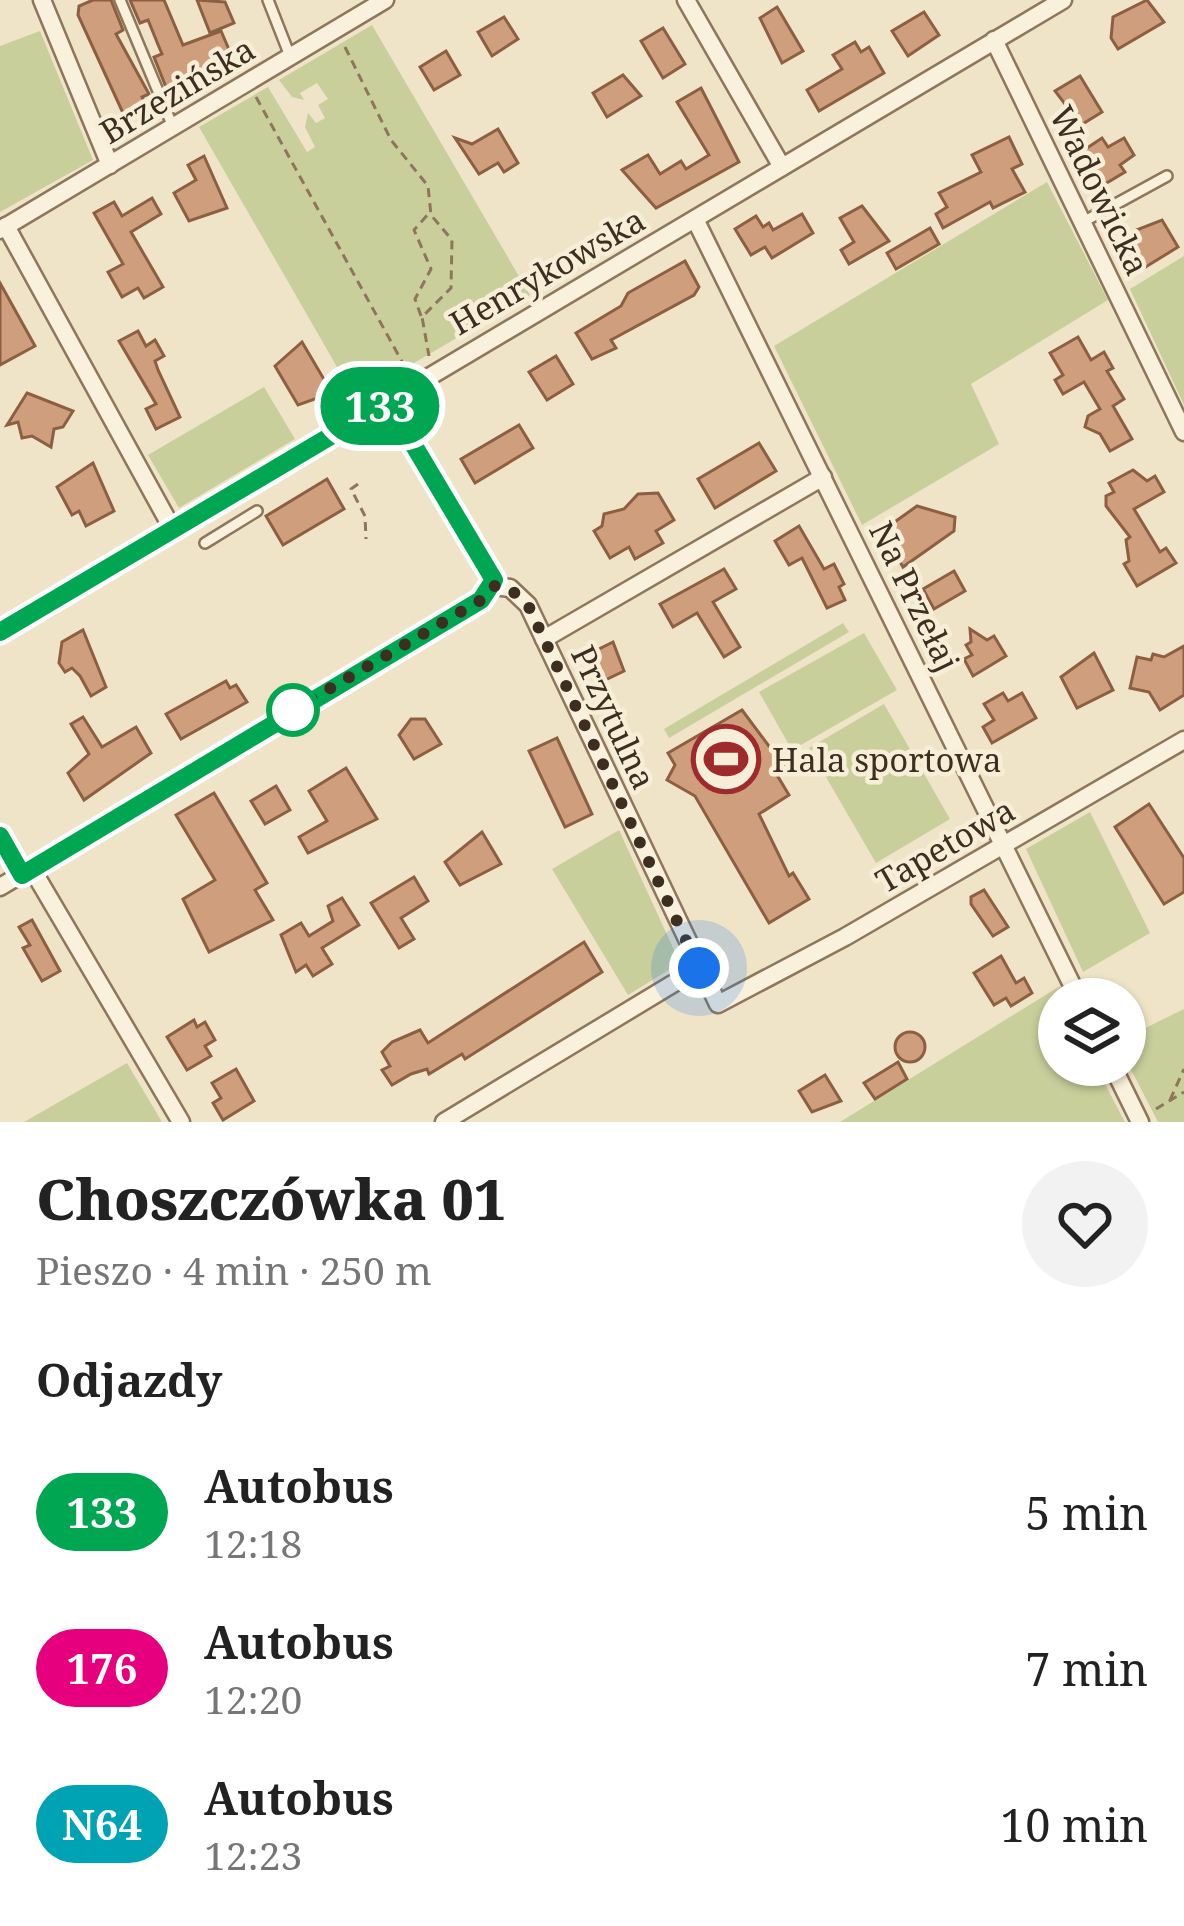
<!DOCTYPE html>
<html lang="pl">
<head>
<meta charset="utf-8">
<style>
	body { margin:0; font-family:"Noto Serif",serif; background:#f2f2f2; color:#222; height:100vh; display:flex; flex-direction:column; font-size:45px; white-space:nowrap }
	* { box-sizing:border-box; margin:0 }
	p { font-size:39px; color:#767676 }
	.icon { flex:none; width:66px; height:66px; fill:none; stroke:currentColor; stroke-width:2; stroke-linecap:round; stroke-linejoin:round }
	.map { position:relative; height:1122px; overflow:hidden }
	.side { display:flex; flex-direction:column; background:#fff; flex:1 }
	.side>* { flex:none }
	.badge { padding:0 24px; border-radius:39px; font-size:42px; line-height:78px }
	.tools { position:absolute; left:1038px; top:978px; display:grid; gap:24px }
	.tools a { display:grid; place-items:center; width:108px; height:108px; border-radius:50%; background:#fff; box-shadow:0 3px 9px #0004; font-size:60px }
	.you { position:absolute; width:60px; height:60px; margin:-30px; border:9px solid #fff; border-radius:50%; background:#1a73e8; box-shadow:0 0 0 18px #1a73e833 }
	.map>.badge { position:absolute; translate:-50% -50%; box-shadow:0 0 0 6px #fff }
	h2 { padding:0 36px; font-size:45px; line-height:108px }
	.round { display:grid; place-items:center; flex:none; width:126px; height:126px; border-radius:63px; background:#f2f2f2 }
	.summary { display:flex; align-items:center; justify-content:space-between; height:204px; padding:0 36px }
	h1 { font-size:57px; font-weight:800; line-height:90px }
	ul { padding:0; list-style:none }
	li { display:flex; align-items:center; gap:36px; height:156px; padding:0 36px }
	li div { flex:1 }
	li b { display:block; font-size:45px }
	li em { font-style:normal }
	li .badge { min-width:132px; font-weight:700; text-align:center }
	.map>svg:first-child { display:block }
</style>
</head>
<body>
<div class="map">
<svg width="1184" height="1122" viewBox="0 0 1184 1122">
	<rect width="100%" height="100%" fill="#f0e4c8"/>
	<g fill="#c9cf9b">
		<path d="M372,25l158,270 -116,68 5,10 -59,34 -161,-280 69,-40 39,65 8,-5 -10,-20 3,-14 8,10 9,-5 -7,-13 10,-6 -11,-16 -17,10 4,7 -12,-3 -13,-17z"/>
		<path d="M40,31l53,129 -93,52v-166z"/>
		<path d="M1047,182l61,118 -137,84 28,60 -137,81 -88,-179z"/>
		<path d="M1184,256v149l-54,-116z"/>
		<path d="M264,387l31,52 -116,69 -31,-53z"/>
		<path d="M843,623l6,9 -180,106 -5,-9z"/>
		<path d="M864,633l33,57 -105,60 -33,-58z"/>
		<path d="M884,704l66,115 -74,44 -67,-115z"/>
		<path d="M1090,812l60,121 -67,39 -57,-123z"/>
		<path d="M619,830l61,133 -52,32 -76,-126z"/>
		<path d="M1060,986l5,13h-6v66h36l30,57h-285z"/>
		<path d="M1184,1009v113h-26l-33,-64v-20z"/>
		<path d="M127,1063l35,59h-138z"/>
	</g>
	<g fill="#cf9f7d" stroke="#8d5f41" stroke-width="3">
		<path d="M93,0h18l12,30 -7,4 33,60 -7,3 3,7 -22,9 -45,-98 1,-9z"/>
		<path d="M130,0h34l19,45 38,-14 15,35 -59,25 -3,-7 -8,3 -12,-30 8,-3 -3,-7 -11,-27 -8,3z"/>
		<path d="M197,0l28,2 9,21 -24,10z"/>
		<path d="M1147,0l17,22 -46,27 -7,-11 2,-21z"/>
		<path d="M777,7l26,44 -21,12 -22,-45z"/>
		<path d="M924,12l15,23 -31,21 -16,-25z"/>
		<path d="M504,17l14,22 -26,17 -14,-24z"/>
		<path d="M663,28l22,36 -22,14 -22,-37z"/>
		<path d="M855,42l6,10 8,-5 15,26 -65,38 -12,-21 35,-21 -9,-14z"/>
		<path d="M446,51l14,24 -26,15 -14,-23z"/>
		<path d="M623,75l18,21 -34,21 -14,-24z"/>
		<path d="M1080,76l22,36 -21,13 -26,-34z"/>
		<path d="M701,88l38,74 -83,46 -34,-38 26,-15 12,19 21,-13 5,8 23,-14 -32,-53z"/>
		<path d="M498,129l20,34 -14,9 -6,-9 -19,11 -24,-36 17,6z"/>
		<path d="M1009,137l13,27 -10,5 13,23 -32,16 -3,-6 -47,26 -7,-14 11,-7 -8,-14 42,-21 -9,-17z"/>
		<path d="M1102,138l6,9 16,-9 10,17 -14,10 5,7 -20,12 -21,-34z"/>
		<path d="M204,156l23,52 -38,13 -15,-28 22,-13 -8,-15z"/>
		<path d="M152,198l9,16 -30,18 32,55 -19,11 -6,-10 -16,9 -14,-25 15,-8 -29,-51 20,-11 8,14z"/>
		<path d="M862,206l27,35 -40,23 -8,-14 13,-8 -14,-24z"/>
		<path d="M802,214l11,19 -41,25 -7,-11 -14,8 -16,-26 21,-13 7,11 6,-4 4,7z"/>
		<path d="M1162,220l16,27 -34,21 -18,-34z"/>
		<path d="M930,228l9,16 -43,25 -9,-16z"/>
		<path d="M685,261l14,26 -5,8 -83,45 5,8 -24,11 -16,-26 45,-27 7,-13z"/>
		<path d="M0,283l35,63 -35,19z"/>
		<path d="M138,331l8,15 9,-6 9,16 -9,5 3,9 22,47 -24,12 -10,-20 10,-5 -37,-63z"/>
		<path d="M1078,337l13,23 13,-8 9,16 -6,3 17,28 -11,7 19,33 -22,12 -10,-17 -15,-7 3,-11 12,-7 -16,-27 -21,12 -8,-14 8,-5 -13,-22z"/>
		<path d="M302,342l30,51 -34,12 -23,-39z"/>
		<path d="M556,356l17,28 -26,16 -18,-28z"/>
		<path d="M27,393l46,18 -10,16 -9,2 -3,18 -19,-11 -10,2 -4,-16 -11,3z"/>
		<path d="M519,425l14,23 -58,35 -14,-24z"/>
		<path d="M759,443l17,28 -61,37 -17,-29z"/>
		<path d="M93,463l21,48 -28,15 -7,-15 -7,4 -15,-28z"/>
		<path d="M1133,470l14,11 8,-5 9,16 -30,17 26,43 6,-4 10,15 -39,23 -13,-22 5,-3 -3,-21 4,-3 -24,-31v-10l8,-4 -5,-9z"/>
		<path d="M327,479l17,30 -61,36 -17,-29z"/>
		<path d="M658,493l16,27 -18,11 7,12 -28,16 -6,-12 -19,11 -16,-27 8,-5 2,-12 20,-5 14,-15z"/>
		<path d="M917,506l38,11 -1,14 -51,36 -21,-36z"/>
		<path d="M799,526l25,43 10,-5 10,20 -5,3 6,13 -18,8 -25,-50 -13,7 -14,-24z"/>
		<path d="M724,569l12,20 -23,13 27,45 -16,10 -27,-44 -24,14 -13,-23z"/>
		<path d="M954,571l11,20 -31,18 -11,-20z"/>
		<path d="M970,629l17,11 7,-4 12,20 -33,20 -9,-17 8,-4 -6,-10 5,-3z"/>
		<path d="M83,630l23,57 -15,9 -11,-20 -8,-8 -7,4 -6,-9 3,-21z"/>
		<path d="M613,642l11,29 -23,11 -14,-27z"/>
		<path d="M1184,646v49l-24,15 -11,-18 -19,-4 7,-31 14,3 2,-6 11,3z"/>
		<path d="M1094,653l19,37 -36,18 -16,-31z"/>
		<path d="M226,681l4,7 6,-3 11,17 -66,37 -15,-25z"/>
		<path d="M1003,693l5,8 14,-8 14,25 -44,25 -9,-16 11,-7 -10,-16z"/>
		<path d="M742,710l41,55 -9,5 15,25 -30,19 30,62 4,-3 16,26 -40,24 -74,-127 -28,-16 8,-15 -7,-12z"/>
		<path d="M83,717l19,30 34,-20 15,26 -67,47 -16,-27 21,-19 -18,-30z"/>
		<path d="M411,719h14l16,25 -27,15 -15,-24z"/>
		<path d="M557,738l35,76 -27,13 -36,-76z"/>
		<path d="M346,768l31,51 -69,34 -9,-16 28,-16 -18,-30z"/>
		<path d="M276,786l14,24 -25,14 -14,-23z"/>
		<path d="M214,793l53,90 -12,7 18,30 -64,32 -26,-53 32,-19 -39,-65z"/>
		<path d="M1149,804l35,54v34l-20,12 -49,-77z"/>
		<path d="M482,832l19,32 -41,21 -15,-23z"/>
		<path d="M414,877l14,24 -27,17 13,21 -15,9 -28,-45z"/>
		<path d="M984,890l24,37 -15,9 -22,-32v-7z"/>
		<path d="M342,898l17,27 -37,23 10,16 -19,12 -7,-11 -10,7 -15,-37 20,-12 8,13 24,-15 -5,-15z"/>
		<path d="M32,920l28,51 -18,10 -19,-33 7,-3 -11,-18z"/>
		<path d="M584,942l18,30 -137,87 -3,-5 -33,20 -2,-5 -16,5 -19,11 -10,-15 8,-4 -8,-14 10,-10 28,-12 8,13z"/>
		<path d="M1001,956l15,27 8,-5 8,15 -21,13 -5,-8 -12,7 -20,-32z"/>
		<path d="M194,1020l3,7 8,-5 10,18 -10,6 6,10 -24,14 -20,-33z"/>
		<circle cx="910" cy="1047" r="15"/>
		<path d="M898,1062l9,17 -32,20 -11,-16z"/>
		<path d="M236,1069l18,32 -31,19 -10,-17 8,-5 -9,-15z"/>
		<path d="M825,1075l16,26 -29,11 -13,-21z"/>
	</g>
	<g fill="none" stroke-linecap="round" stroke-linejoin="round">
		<g stroke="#8d765c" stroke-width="14">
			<g id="service">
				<path d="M120,0l53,127"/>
				<path d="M268,0l22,56"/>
				<path d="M1083,222l84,-46"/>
				<path d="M205,543l52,-32"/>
			</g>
		</g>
		<g stroke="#8d765c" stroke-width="21">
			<g id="minor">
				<path d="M42,0l68,165"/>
				<path d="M686,0l96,167"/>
				<path d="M994,40l190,392"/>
				<path d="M695,219l384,780"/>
				<path d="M6,226l167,304"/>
				<path d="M0,230l385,-230"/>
				<path d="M387,402l107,184"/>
				<path d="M494,586l16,2 18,17 190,399 127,-67 339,-197"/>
				<path d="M0,632l1063,-632"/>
				<path d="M544,639l279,-162"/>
				<path d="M0,836l23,39"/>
				<path d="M32,869l149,253"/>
				<path d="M0,887l481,-287 13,-14"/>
				<path d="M1112,1065l28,57"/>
				<path d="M444,1122l255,-154"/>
			</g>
		</g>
		<g stroke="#8d765c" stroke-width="3" stroke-dasharray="9 6" stroke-linecap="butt">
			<path d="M345,47l46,93 37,46 3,29 21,25 -1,48 -29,29 7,39"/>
			<path d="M256,97l149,270"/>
			<path d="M421,316l-6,-17 16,-30 -17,-39 16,-18"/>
			<path d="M358,484l-7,5 14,27 1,23"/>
			<path d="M1170,1100l14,-31"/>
			<path d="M1156,1109l28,-17"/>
		</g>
		<use href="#service" stroke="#faf1dc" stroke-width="9"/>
		<use href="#minor" stroke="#faf1dc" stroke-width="16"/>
	</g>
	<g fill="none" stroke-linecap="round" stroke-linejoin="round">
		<g stroke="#fff" stroke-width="27">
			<path id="line" d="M0,632l388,-230 106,178 -13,20 -459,275 -22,-39"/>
		</g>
		<use href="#line" stroke="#00a651" stroke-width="18"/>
		<path stroke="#3d2e20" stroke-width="12" stroke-dasharray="0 21.6" d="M293,710l188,-110 13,-14 15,2 19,17 171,363"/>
	</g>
	<defs>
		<g id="stadium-ring" transform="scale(3.45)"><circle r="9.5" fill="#f7eed8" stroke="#9e2a2b" stroke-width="1.5"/><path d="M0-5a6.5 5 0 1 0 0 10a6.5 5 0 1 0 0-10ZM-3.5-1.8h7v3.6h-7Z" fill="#9e2a2b"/></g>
	</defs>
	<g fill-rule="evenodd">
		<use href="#stadium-ring" x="726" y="759"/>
	</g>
	<circle fill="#fff" stroke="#00a651" stroke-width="6" cx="293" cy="710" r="24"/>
	<g text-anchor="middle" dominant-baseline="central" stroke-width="9" stroke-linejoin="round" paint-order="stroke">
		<g font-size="33" fill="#3d2e20" stroke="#f7eed8">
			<text transform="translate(177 90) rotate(-31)">Brzezińska</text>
			<text transform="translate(1100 190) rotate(64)">Wadowicka</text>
			<text transform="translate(547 271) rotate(-30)">Henrykowska</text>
			<text transform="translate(915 596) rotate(64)">Na Przełaj</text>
			<text transform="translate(614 717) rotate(65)">Przytulna</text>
			<text transform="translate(945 845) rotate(-30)">Tapetowa</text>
		</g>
		<g font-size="33" fill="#3d2e20" stroke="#f7eed8" text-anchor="start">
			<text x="772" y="759">Hala sportowa</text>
		</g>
	</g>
</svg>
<div class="tools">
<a><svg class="icon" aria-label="layers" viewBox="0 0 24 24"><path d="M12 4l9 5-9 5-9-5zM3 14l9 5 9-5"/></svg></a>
</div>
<div class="you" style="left:699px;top:968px"></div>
<b class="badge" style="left:380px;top:406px;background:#00a651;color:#fff">133</b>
</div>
<section class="side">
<div class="summary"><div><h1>Choszczówka 01</h1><p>Pieszo · 4 min · 250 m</p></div><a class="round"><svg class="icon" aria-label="heart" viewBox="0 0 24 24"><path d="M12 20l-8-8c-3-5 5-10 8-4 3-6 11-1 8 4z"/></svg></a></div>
<h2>Odjazdy</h2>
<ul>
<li><span class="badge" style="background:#00a651;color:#fff">133</span><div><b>Autobus</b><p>12:18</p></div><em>5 min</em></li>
<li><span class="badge" style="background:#e6007e;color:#fff">176</span><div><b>Autobus</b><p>12:20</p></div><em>7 min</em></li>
<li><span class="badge" style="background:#00a3b4;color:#fff">N64</span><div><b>Autobus</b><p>12:23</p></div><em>10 min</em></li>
</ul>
</section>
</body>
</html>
